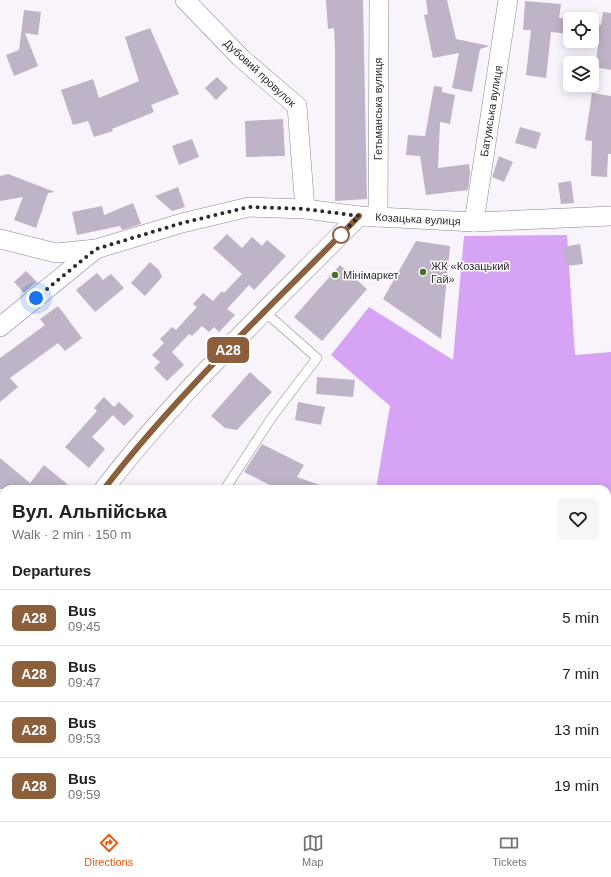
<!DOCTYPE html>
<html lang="en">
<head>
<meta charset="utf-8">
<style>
	body { margin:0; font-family:Helvetica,sans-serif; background:#f6f6f6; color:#202124; height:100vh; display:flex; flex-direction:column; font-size:15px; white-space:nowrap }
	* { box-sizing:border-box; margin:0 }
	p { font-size:13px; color:#757577 }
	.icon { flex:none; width:22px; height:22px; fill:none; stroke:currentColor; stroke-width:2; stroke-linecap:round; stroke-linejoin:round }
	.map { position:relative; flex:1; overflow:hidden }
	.panel { position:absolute; left:0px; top:485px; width:611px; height:336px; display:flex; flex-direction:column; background:#fff; border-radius:12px 12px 0 0; box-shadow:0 2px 10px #0003 }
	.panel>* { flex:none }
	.badge { padding:0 8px; border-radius:6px; font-size:14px; line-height:26px }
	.buttons { position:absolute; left:563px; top:12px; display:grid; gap:8px }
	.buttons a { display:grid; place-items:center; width:36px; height:36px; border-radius:6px; background:#fff; box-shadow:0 2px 10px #0003; font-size:20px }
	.you { position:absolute; width:20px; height:20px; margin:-10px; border:3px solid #fff; border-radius:50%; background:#1a73e8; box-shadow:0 0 0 6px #1a73e833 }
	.map>.badge { position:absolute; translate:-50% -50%; box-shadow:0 0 0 2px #fff }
	h2 { padding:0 12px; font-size:15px; line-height:36px }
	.round { display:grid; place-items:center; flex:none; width:42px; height:42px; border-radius:6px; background:#f6f6f6 }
	.overview { display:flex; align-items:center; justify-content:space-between; height:68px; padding:0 12px }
	h1 { font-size:19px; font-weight:700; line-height:30px }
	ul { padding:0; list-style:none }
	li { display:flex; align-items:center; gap:12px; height:56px; padding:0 12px; border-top:1px solid #e0e0e0 }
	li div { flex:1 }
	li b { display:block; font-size:15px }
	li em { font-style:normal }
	li .badge { min-width:44px; font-weight:700; text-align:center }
	.tabs { display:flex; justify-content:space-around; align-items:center; height:56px; border-top:1px solid #e0e0e0; background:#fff; font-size:11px; color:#757577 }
	.tabs a { display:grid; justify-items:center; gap:2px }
	.tabs .current { color:#ea580c }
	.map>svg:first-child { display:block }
</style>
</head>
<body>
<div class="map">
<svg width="611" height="821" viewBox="0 0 611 821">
	<rect width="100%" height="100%" fill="#f9f4fc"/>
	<path fill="#d6a3f5" d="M567,235l8,120 36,-3v457l-4,-2v-318h-231l14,-83 -59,-51 38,-48 84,53 11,-124z"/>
	<g fill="#bfb3c7">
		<path d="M326,0h37l4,199 -32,2v-152l-1,-21 -6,1z"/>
		<path d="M426,0h21l9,39 34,7 -10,3 -8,43 -20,-4 7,-35 -26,5 -9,-43 4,-1z"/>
		<path d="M525,1l36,3 -2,14 29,1h-18v15l-19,-2 -5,46 -20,-3 5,-45h-8z"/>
		<path d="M24,10l17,2 -3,23 -13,-2 13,33 -24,10 -8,-21 13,-5z"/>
		<path d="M603,12l8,1v57l-16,-3 3,-22 -20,-1v-3h14v-17l9,1z"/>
		<path d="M150,28l29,66 -28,11 3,7 -42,17 1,2 -19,6 -6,-16 -15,4 -12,-35 32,-11 6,19 40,-17 -14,-44z"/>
		<path d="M217,77l11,11 -12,12 -11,-12z"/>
		<path d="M434,86l8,1v5l13,3 -5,29 -10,-2 -2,46 31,-4 1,9 -2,17 -42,5 -6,-39 -14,-1 2,-20 17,1z"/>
		<path d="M592,93l19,3v58h-3l-1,23 -16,-1 1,-35 -7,-1z"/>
		<path d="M283,119l2,37 -39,1 -1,-36z"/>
		<path d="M520,127l21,6 -5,16 -21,-6z"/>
		<path d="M192,139l7,18 -20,8 -7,-19z"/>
		<path d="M499,156l14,6 -9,20 -12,-5z"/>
		<path d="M8,174l47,18 -7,1 -12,35 -22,-8 9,-23 -23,4v-25z"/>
		<path d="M571,181l3,22 -13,1 -3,-21z"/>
		<path d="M178,187l7,20 -13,4 -17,-15z"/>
		<path d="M133,203l8,21 -19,6 -2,-4 -43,9 -5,-23 30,-6 2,9z"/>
		<path d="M227,234l15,14 10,-11 10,9 5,-6 19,16 -32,34 -5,-5 -22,24 8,6 -16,17 -5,-5 -5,5 -7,-6 -10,10 -3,-2 -17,18 12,13 -17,16 -13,-13 6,-6 -8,-7 12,-12 -4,-4 12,-12 4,3 21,-23 -4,-3 10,-11 10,8 9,-10 2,2 18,-19 -29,-26z"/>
		<path d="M416,241l34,5 -9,93 -58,-40z"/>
		<path d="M580,244l3,20 -17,2 -3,-19z"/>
		<path d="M150,262l9,8 3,7 -17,19 -14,-13z"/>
		<path d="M340,265l27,24 -45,52 -28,-24z"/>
		<path d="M26,271l11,11 -13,11 -10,-11z"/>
		<path d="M97,273l6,7 8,-6 13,14 -29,24 -19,-22z"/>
		<path d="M58,306l24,32 -17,13 -7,-8 -48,35 8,9 -18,15v-44l45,-33 -5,-6z"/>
		<path d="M250,372l22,20 -35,38 -12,-2 -14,-12z"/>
		<path d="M317,377l38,3 -2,17 -37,-3z"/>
		<path d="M104,397l10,10 5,-5 15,14 -10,10 -11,-11 -21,22 13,12 -16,19 -24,-21 32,-36 -3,-3z"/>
		<path d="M298,402l27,5 -4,18 -26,-5z"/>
		<path d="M262,444l42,21 -7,12 28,10 -1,2h-46l-34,-17z"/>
		<path d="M0,458l30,25 14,-18 29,24h-73z"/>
	</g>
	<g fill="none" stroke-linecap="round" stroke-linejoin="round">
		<g stroke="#8e8295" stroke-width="10">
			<path id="lane" d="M225,489l47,-72 45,-59 -52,-46"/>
		</g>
		<g stroke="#8e8295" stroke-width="20">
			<g id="street">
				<path d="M185,0l56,58 56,48 8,103"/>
				<path d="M378,217l1,-217"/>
				<path d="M474,222l34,-222"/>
				<path d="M0,239l56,14 40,-4 86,-26 67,-16 56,2 54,7 115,6 137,-6"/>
				<path d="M0,327l96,-78"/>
				<path d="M104,489c76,-99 168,-184 255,-273"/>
				<path d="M0,624l4,-5"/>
				<path d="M0,801l4,4"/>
				<path d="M15,817l3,4"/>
				<path d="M354,817v4"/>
			</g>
		</g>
		<use href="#lane" stroke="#fff" stroke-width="9"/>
		<use href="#street" stroke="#fff" stroke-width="19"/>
	</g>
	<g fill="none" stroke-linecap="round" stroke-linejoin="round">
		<g stroke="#fff" stroke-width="9">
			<path id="line" d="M104,489c76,-99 169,-184 255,-273"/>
		</g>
		<use href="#line" stroke="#8b5e3c" stroke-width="6"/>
		<path stroke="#2f2a32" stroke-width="4" stroke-dasharray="0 7.2" d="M36,298l60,-49 86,-26 67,-16 56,2 54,7 -21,22 3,-3"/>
	</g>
	<circle fill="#fff" stroke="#8b5e3c" stroke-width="2" cx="341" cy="235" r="8"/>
	<g fill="#496e28" stroke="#fff" stroke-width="1.5">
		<circle cx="423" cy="272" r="4"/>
		<circle cx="335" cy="275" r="4"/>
	</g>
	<g text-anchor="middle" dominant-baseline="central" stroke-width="3" stroke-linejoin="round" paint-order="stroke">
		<g font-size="11" fill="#2f2a32" stroke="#fff">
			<text transform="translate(260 73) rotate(43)">Дубовий провулок</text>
			<text transform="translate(378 109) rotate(-90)">Гетьманська вулиця</text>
			<text transform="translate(491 111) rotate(-81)">Батумська вулиця</text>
			<text transform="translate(418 219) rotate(3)">Козацька вулиця</text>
		</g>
		<g font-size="11" fill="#2f2a32" stroke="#fff" text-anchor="start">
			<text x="431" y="266">ЖК «Козацький<tspan x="431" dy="13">Гай»</tspan></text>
			<text x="343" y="275">Мінімаркет</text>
		</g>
	</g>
</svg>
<div class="buttons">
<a><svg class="icon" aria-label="locate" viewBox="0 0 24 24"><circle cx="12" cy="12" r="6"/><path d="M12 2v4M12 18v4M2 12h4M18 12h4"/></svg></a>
<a><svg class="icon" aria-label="layers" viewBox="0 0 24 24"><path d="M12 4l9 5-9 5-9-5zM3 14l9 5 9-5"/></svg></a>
</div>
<div class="you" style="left:36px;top:298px"></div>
<b class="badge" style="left:228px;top:350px;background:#8b5e3c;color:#fff">А28</b>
<section class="panel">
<div class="overview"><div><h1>Вул. Альпійська</h1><p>Walk · 2 min · 150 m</p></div><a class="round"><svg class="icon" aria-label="heart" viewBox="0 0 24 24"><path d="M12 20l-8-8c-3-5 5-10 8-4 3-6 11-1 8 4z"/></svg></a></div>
<h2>Departures</h2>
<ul>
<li><span class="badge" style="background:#8b5e3c;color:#fff">А28</span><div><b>Bus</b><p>09:45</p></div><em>5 min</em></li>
<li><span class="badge" style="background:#8b5e3c;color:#fff">А28</span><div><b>Bus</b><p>09:47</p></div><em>7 min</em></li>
<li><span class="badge" style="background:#8b5e3c;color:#fff">А28</span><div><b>Bus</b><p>09:53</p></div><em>13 min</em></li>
<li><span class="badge" style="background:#8b5e3c;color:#fff">А28</span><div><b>Bus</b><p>09:59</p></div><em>19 min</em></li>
</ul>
</section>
</div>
<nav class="tabs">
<a class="current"><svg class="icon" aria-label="directions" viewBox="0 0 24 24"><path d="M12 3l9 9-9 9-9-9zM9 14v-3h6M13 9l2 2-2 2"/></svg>Directions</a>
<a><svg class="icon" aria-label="map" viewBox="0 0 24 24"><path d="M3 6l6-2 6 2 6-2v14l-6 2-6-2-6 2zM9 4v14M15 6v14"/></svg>Map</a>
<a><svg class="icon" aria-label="tickets" viewBox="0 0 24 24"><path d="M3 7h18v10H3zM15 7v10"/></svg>Tickets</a>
</nav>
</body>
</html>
